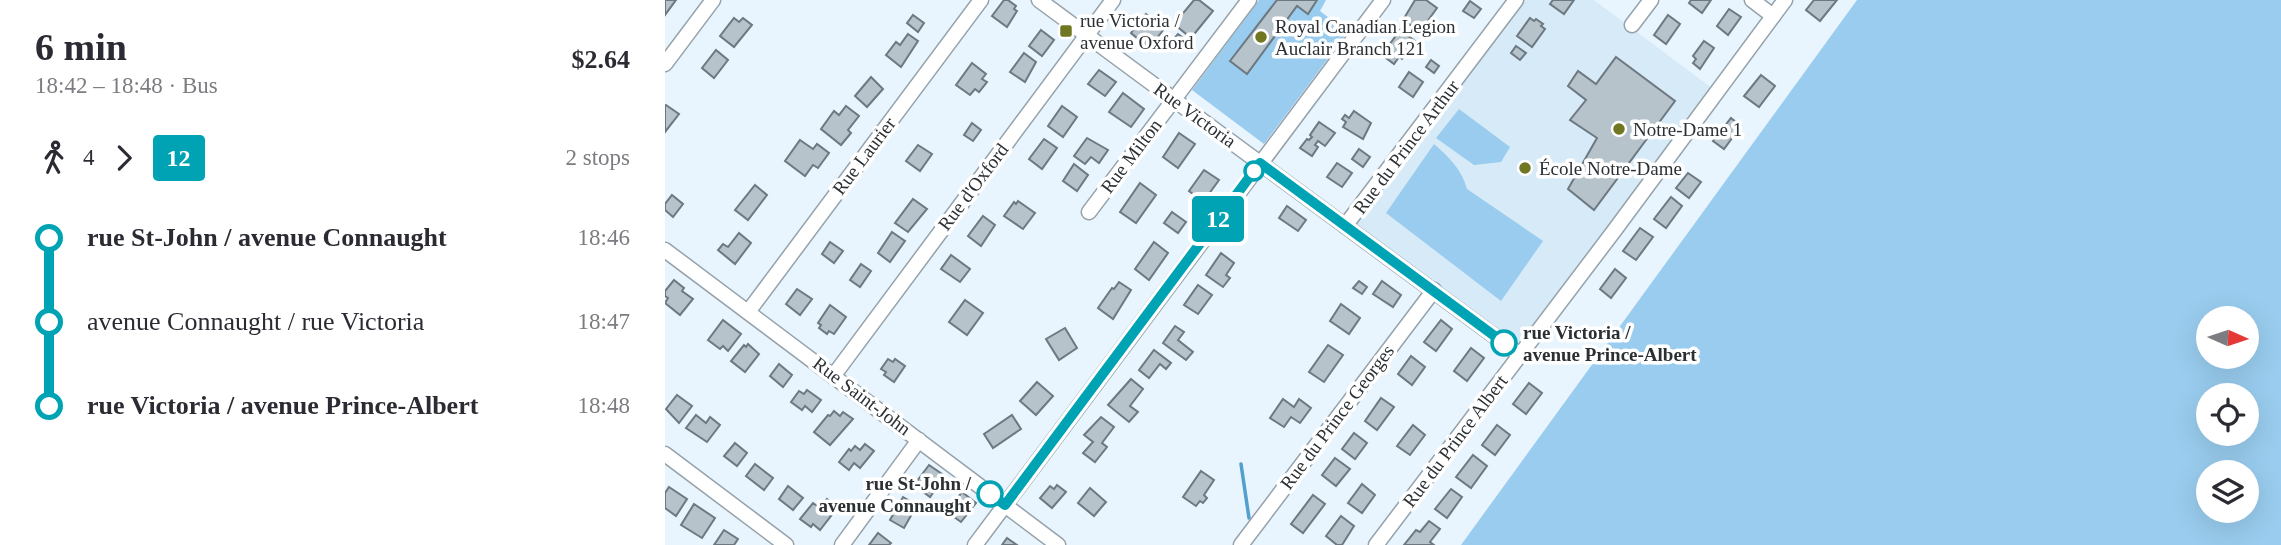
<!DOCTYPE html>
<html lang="en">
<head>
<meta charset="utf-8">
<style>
	body { margin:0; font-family:Georgia,serif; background:#f2f2f3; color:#2b2b33; height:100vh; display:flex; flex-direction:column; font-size:26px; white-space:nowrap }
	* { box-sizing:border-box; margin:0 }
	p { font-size:23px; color:#7c7c81 }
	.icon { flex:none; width:38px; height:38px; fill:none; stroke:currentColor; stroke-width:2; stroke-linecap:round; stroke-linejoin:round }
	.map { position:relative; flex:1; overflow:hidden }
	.sheet { display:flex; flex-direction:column; background:#fff; width:665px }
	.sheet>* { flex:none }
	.badge { padding:0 14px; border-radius:5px; font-size:24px; line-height:46px }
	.needle { width:46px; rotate:93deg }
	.buttons { position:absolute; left:1531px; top:306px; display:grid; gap:14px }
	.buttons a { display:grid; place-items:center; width:63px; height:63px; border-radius:50%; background:#fff; box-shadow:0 7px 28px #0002; font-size:35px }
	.map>.badge { position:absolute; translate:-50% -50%; box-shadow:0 0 0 4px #fff }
	.legs { display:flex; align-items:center; gap:10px; height:77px; padding:0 35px; font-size:23px }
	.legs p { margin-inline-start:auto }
	.overview { display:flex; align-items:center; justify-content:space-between; height:119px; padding:0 35px }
	h1 { font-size:38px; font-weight:700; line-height:52px }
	ul { padding:0 35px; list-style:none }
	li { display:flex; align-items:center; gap:24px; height:84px; font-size:26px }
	li i { display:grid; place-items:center; width:10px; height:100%; margin:0 9px; background:currentColor }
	li i::after { content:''; width:18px; height:18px; margin:-9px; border:5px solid; border-radius:50%; background:#fff }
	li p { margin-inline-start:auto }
	li:first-child i { background:linear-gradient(#0000 50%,currentColor 0) }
	li:last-child i { background:linear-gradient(currentColor 50%,#0000 0) }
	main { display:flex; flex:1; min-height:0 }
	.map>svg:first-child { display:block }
</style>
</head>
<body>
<main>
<section class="sheet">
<div class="overview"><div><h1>6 min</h1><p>18:42 – 18:48 · Bus</p></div><b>$2.64</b></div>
<div class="legs"><svg class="icon" aria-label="walk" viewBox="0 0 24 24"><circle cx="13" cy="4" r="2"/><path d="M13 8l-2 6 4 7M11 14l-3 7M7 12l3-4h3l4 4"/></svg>4<svg class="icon" aria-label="forward" viewBox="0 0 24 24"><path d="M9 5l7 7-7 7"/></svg><b class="badge" style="background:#00a3b4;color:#fff">12</b><p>2 stops</p></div>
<ul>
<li><i style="color:#00a3b4"></i><b>rue St-John / avenue Connaught</b><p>18:46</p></li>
<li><i style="color:#00a3b4"></i><span>avenue Connaught / rue Victoria</span><p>18:47</p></li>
<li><i style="color:#00a3b4"></i><b>rue Victoria / avenue Prince-Albert</b><p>18:48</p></li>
</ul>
</section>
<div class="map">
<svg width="1616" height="545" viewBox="0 0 1616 545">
	<rect width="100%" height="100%" fill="#e8f5ff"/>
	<path fill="#d6eaf8" d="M851,0h78l123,92 -197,263 -175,-129z"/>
	<g fill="#9ce" fill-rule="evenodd">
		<path d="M594,0h18l-30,74 50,-68 11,8 9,-14h9l-6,11 28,21 -84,112 -72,-54z"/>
		<path d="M1192,0h424v545h-820zM1544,318h38v39h-38zM1544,396h38v38h-38zM1544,472h38v39h-38z"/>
		<path d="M794,109l51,38 -9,15 -27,3 -38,-27z"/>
		<path d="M769,144c15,13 28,26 33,45l76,52 -42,60 -115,-88z"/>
	</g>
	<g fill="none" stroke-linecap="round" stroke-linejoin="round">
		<path stroke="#53a0ce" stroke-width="3.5" d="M576,464l8,54"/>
	</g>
	<g fill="#b6c3cb" stroke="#6d7880" stroke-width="2">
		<path d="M0,0h11l-11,15z"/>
		<path d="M339,0h4l8,6 -2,3 3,2 -10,16 -15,-11z"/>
		<path d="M529,0h5l14,11 -22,27 -17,-14z"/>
		<path d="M612,0h40l-9,14 -11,-8 -50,68 -17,-13z"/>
		<path d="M750,0h11l11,8 -13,18 -3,-2 -4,6 -14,-10z"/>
		<path d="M888,0h21l-10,14 -14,-10z"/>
		<path d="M1026,0h20l-9,13 -13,-10z"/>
		<path d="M1149,0h23l-17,21 -14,-11z"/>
		<path d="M805,1l11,8 -7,9 -11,-7z"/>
		<path d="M1064,9l12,8 -13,18 -11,-9z"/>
		<path d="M481,14l18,15 -15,19 -18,-15z"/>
		<path d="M248,15l11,8 -6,9 -11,-9z"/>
		<path d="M1003,15l12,9 -14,20 -12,-9z"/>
		<path d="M69,18l5,4 4,-4 9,7 -18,22 -14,-11z"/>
		<path d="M865,18l4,3 2,-2 7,5 -2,2 4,3 -13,18 -15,-11z"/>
		<path d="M376,30l13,10 -12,16 -13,-10z"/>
		<path d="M735,30l15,11 -13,18 -3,-2 -5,7 -8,-6 5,-7 -4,-3z"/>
		<path d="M243,34l10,7 -17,26 -15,-12 10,-13 4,3z"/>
		<path d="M513,34l8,6 -6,8 -8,-7z"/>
		<path d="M1039,41l10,7 -14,21 -7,-6 3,-4 -3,-3z"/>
		<path d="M851,46l10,7 -6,7 -9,-7z"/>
		<path d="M51,50l12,10 -14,18 -12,-10z"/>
		<path d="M359,53l12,9 -11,20 -15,-10z"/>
		<path d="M951,57l59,44 -81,109 -26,-21 29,-51 -27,-18 16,-20 -18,-14 10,-15 18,13z"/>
		<path d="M766,60l8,6 -5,7 -8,-6z"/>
		<path d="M307,63l14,11 -4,5 5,3 -8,10 -4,-3 -5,6 -14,-10z"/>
		<path d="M434,70l17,12 -11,14 -17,-12z"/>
		<path d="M744,72l14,10 -10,15 -14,-10z"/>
		<path d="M1096,75l14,11 -16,21 -15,-11z"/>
		<path d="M206,77l12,12 -16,18 -12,-11z"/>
		<path d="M458,93l21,16 -13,18 -22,-15z"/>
		<path d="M1,105l13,9 -14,18v-26z"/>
		<path d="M181,106l13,10 -11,14 3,3 -10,12 -20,-16 13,-18 5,4z"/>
		<path d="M397,106l15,11 -14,20 -15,-11z"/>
		<path d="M689,111l17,12 -8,16 -20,-12 3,-5 -4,-3 3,-4 4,3z"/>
		<path d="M1066,118l10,8 -17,23 -11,-8z"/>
		<path d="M654,122l16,11 -10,13 -7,-5 -3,4 3,2 -6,9 -12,-8 7,-9 2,1 3,-3 -2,-2z"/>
		<path d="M307,123l9,7 -8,11 -9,-6z"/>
		<path d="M514,133l16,11 -17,24 -15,-11z"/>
		<path d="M422,138l21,12 -9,13 -8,-6 -6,7 -11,-8z"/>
		<path d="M379,139l13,9 -15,21 -13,-10z"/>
		<path d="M135,140l13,9 4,-5 12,9 -11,15 -5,-3 -8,11 -20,-15z"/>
		<path d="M253,145l14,9 -12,17 -14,-10z"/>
		<path d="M694,149l11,8 -7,10 -11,-8z"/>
		<path d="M672,163l15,10 -10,14 -15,-10z"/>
		<path d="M409,164l14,11 -11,16 -14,-10z"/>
		<path d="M539,170l15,10 -16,22 -14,-11z"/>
		<path d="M1023,173l13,9 -12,16 -13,-10z"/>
		<path d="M475,183l16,12 -20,28 -16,-11z"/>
		<path d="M90,185l12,10 -19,25 -13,-10z"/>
		<path d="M7,195l11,9 -10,13 -8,-7v-6z"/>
		<path d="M1006,197l11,9 -16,22 -12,-9z"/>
		<path d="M248,199l14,10 -19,23 -13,-9z"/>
		<path d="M353,201l17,12 -12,16 -19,-13 10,-14 2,2z"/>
		<path d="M622,206l19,14 -8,11 -19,-13z"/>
		<path d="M507,212l14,10 -8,11 -14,-10z"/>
		<path d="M318,216l12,9 -14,21 -13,-10z"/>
		<path d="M975,228l13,9 -17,23 -13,-9z"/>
		<path d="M227,232l13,9 -15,21 -12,-9z"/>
		<path d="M74,233l12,10 -16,21 -17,-14 5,-6 5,3z"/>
		<path d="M165,242l13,9 -9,12 -12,-9z"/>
		<path d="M489,242l14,11 -19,27 -14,-11z"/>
		<path d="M556,253l13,10 -8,12 4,3 -7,9 -17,-12z"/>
		<path d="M286,255l19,14 -10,13 -19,-13z"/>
		<path d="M196,264l10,7 -11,16 -10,-7z"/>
		<path d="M950,269l11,9 -15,20 -11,-9z"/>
		<path d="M9,280l10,8 -2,3 11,8 -13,16 -15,-12 3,-5 -3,-2v-5z"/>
		<path d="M694,281l8,6 -5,7 -9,-6z"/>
		<path d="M717,281l19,14 -8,12 -20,-13z"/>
		<path d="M454,282l12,8 -18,29 -15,-11 14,-20 2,1z"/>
		<path d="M533,285l14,10 -14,19 -14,-9z"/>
		<path d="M132,289l15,10 -12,16 -14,-11z"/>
		<path d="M300,300l18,13 -16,22 -18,-13z"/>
		<path d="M676,304l19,14 -11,16 -19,-13z"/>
		<path d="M165,305l16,12 -12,17 -5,-3 -2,3 -8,-6 2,-3 -3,-2z"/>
		<path d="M58,320l18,14 -13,17 -5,-5 -3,3 -12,-9z"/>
		<path d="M776,320l11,9 -16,22 -12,-9z"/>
		<path d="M510,326l9,6 -6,8 15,12 -7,8 -23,-17z"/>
		<path d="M400,328l12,20 -18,12 -13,-21z"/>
		<path d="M83,344l11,10 -14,18 -14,-11 13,-16 2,2z"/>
		<path d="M663,345l15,10 -19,27 -15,-10z"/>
		<path d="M806,348l13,10 -17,23 -13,-10z"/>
		<path d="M489,350l17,13 -5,6 -6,-5 -11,14 -10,-8z"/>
		<path d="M746,356l14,11 -13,18 -14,-11z"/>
		<path d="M223,359l5,3 2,-3 10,7 -11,16 -10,-7 2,-3 -5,-3z"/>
		<path d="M114,364l13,11 -9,12 -13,-11z"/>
		<path d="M466,379l12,10 -13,17 8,6 -9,10 -21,-17z"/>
		<path d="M372,382l16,14 -17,19 -16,-14z"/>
		<path d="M864,383l13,10 -16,21 -13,-10z"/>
		<path d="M142,390l14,10 -9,12 -7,-6 -3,4 -11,-8 8,-11 5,3z"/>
		<path d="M12,395l15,11 -13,17 -13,-14z"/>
		<path d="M716,398l13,9 -17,23 -12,-9z"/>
		<path d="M618,399l11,8 5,-8 12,9 -11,15 -9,-6 -7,10 -14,-9z"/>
		<path d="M169,411l6,5 3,-4 10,7 -23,26 -16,-13 14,-17 2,1z"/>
		<path d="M31,415l10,8 4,-6 10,8 -13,17 -21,-14z"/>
		<path d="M347,415l9,14 -28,19 -9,-14z"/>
		<path d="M436,417l13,10 -12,16 5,4 -12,15 -12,-9 10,-11 -9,-7z"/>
		<path d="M748,425l12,10 -15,20 -13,-9z"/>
		<path d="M832,425l13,10 -15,20 -13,-10z"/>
		<path d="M689,433l13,10 -12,16 -13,-10z"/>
		<path d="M70,443l12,10 -10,13 -13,-10z"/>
		<path d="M200,444l9,7 -14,17 -6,-5 -5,7 -10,-8 10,-13 2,2 4,-5 5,4z"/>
		<path d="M808,455l14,11 -16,22 -15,-11z"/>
		<path d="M670,458l15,11 -14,17 -14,-11z"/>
		<path d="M90,464l18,14 -9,12 -18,-14z"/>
		<path d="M264,465l16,11 -15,21 -16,-12z"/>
		<path d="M536,471l13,9 -10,15 3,3 -4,5 -3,-2 -4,5 -13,-9z"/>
		<path d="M697,484l13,11 -13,18 -14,-10z"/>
		<path d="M392,485l9,7 -14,16 -12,-10 10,-12 4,3z"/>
		<path d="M123,486l15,12 -10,12 -14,-11z"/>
		<path d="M4,487l18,12 -11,17 -11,-8v-15z"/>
		<path d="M425,488l16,14 -12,14 -16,-13z"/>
		<path d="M786,489l11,8 -15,21 -12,-9z"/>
		<path d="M297,492l14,11 -15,19 -14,-10z"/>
		<path d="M648,495l12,9 -22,29 -12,-9z"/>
		<path d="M238,497l14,8 -13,23 -14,-8z"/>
		<path d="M162,499l11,8 -18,23 -7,-6 -2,3 -11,-8 13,-16 7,5z"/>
		<path d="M29,504l21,14 -13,20 -21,-13z"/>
		<path d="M676,516l13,10 -12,19h-5l-11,-9z"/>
		<path d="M764,521l11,8 -10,13 4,3h-30l12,-15 4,2z"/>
		<path d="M59,530l14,9 -4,6h-20z"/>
		<path d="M213,533l13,10 -2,2h-20z"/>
		<path d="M342,538l10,7h-15z"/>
	</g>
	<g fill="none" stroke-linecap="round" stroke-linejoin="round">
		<g stroke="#95a2aa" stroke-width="17">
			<g id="street">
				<path d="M374,0l481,355"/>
				<path d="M1087,0l21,16"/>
				<path d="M967,25l19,-25"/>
				<path d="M0,64l48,-64"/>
				<path d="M424,212l160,-212"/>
				<path d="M680,226l171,-226"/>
				<path d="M0,250l393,295"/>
				<path d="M83,312l233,-312"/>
				<path d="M169,375l279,-375"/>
				<path d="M0,454l121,91"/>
				<path d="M177,545l77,-105"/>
				<path d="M310,545l408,-545"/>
				<path d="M576,545l193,-255"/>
				<path d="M711,545l238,-314 171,-231"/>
			</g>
		</g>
		<use href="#street" stroke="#fff" stroke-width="14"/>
	</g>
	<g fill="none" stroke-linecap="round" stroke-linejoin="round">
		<g stroke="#fff" stroke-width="16">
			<path id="line-1" d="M325,494l15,11 255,-342 244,180"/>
		</g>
		<use href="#line-1" stroke="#00a3b4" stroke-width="10"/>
	</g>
	<g fill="#717720" stroke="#fff" stroke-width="2.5">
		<rect x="394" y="24" width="14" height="14" rx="3.5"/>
		<circle cx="596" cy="37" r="7"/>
		<circle cx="954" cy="129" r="7"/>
		<circle cx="860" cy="168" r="7"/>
	</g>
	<g fill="#fff" stroke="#00a3b4" stroke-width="3.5">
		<circle cx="589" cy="171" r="9"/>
		<circle cx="839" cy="343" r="12"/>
		<circle cx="325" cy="494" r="12"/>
	</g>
	<g text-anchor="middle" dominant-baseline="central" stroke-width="7" stroke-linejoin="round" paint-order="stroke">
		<g font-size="19" fill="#2b3033" stroke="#fff" text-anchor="start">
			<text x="415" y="20">rue Victoria /<tspan x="415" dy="22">avenue Oxford</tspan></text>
			<text x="610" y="26">Royal Canadian Legion<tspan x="610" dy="22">Auclair Branch 121</tspan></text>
			<text x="968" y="129">Notre-Dame 1</text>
			<text x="874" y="168">École Notre-Dame</text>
		</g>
		<g font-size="19" fill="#2b3033" stroke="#fff">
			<text transform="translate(530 115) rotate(36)">Rue Victoria</text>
			<text transform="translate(741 147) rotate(-53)">Rue du Prince Arthur</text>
			<text transform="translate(199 156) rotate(-53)">Rue Laurier</text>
			<text transform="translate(466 156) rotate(-53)">Rue Milton</text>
			<text transform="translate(308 187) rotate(-53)">Rue d'Oxford</text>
			<text transform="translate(197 396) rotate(37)">Rue Saint-John</text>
			<text transform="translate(672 417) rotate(-53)">Rue du Prince Georges</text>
			<text transform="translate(790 441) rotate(-53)">Rue du Prince Albert</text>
		</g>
		<g font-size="19" font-weight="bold" fill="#2b3033" stroke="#fff" text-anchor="start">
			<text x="858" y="332">rue Victoria /<tspan x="858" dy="22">avenue Prince-Albert</tspan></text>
			<text x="306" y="483" text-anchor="end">rue St-John /<tspan x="306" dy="22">avenue Connaught</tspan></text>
		</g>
	</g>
</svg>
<div class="buttons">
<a><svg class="needle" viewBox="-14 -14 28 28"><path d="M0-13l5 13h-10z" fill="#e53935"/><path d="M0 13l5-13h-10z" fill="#7c7c81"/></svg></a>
<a><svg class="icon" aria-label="locate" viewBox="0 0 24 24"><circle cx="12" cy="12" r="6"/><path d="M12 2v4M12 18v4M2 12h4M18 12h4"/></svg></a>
<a><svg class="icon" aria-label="layers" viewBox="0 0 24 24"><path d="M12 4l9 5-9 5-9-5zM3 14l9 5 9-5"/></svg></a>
</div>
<b class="badge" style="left:553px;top:219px;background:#00a3b4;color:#fff">12</b>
</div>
</main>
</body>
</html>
